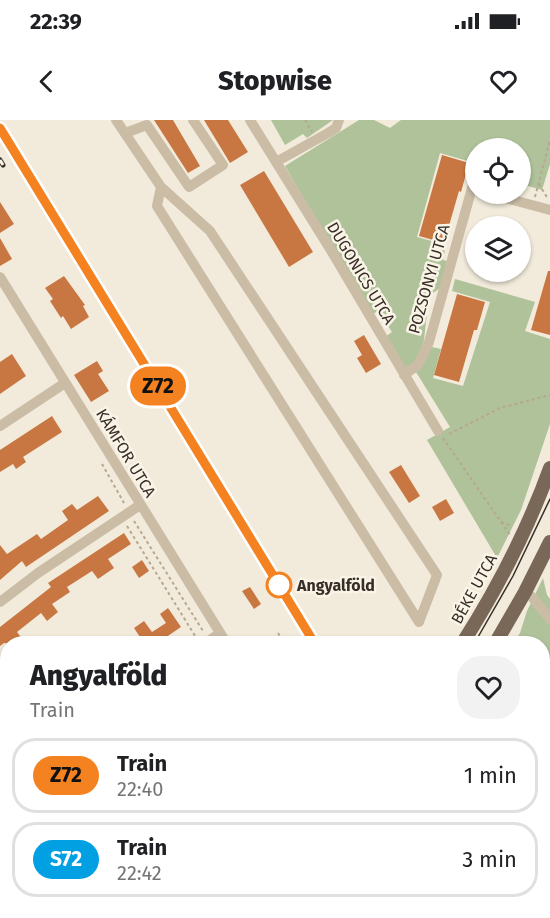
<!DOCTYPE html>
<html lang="en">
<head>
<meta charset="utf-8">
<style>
	body { margin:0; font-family:"Fira Sans",sans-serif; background:#f2f2f2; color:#202124; height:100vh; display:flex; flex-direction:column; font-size:22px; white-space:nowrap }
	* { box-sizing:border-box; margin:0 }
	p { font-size:20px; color:#757577 }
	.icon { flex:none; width:33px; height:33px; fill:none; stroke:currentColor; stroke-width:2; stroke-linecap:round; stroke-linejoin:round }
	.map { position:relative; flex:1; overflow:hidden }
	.side { position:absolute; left:0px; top:516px; width:550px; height:282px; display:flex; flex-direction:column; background:#fff; border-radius:24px 24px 0 0; box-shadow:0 2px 4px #0004 }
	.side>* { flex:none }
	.badge { padding:0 12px; border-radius:20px; font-size:21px; line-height:39px }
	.fabs { position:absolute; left:465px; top:18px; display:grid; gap:12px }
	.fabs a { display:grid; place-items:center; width:66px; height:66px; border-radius:50%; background:#fff; box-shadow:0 2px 4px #0004; font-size:30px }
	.map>.badge { position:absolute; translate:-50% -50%; box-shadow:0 0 0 3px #fff }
	.round { display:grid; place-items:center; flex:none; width:63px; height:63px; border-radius:24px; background:#f2f2f2 }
	.overview { display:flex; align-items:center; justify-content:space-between; height:102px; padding:0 30px }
	h1 { font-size:28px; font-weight:800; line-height:45px }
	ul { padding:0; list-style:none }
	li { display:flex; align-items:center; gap:18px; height:75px; margin:0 12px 9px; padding:0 18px; border:3px solid #e0e0e0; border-radius:24px }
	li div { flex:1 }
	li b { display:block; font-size:22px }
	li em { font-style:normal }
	li .badge { min-width:66px; font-weight:700; text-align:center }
	.status { display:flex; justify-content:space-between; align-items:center; height:42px; padding:0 30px; background:#fff; direction:ltr }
	.status svg { height:16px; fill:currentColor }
	header { display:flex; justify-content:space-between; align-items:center; height:78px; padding:0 30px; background:#fff; font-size:27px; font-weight:800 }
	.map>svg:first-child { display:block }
</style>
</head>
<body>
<div class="status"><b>22:39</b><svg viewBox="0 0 49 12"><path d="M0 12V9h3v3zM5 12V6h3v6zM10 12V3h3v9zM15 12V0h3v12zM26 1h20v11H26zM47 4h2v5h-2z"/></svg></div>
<header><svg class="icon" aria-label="back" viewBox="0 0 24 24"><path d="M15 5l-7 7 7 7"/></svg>Stopwise<svg class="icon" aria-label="heart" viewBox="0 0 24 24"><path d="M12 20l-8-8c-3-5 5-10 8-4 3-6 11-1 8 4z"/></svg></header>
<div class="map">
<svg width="550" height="798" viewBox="0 0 550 798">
	<rect width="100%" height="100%" fill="#f2ebdb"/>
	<g fill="#afc29a">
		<path d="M271,0h62l-26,18 -4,-4 -18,11z"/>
		<path d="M359,0h15l16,8 11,-8h149v44l-8,26 -21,-6 -1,-36h-44l-1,24 -6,-2 2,-8 -31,-9 -23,84 29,8 -3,15 4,1 -7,27 -11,8 -5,44 -7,21 -12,7 -20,-31 7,-5 -14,-21 -7,4 -86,-149z"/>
		<path d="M455,159l80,23 -10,29 25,8v85l-29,86 -24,48 -70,-118 23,-13 -34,-55 16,-25 9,2 -8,29 30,8 27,-84 -38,-11z"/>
		<path d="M543,458l4,17 3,4v181l-7,7v-143h-30l7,-11 7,-22z"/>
	</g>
	<g fill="#c97742">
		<path d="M154,0h19l27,46 -12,7z"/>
		<path d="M204,0h24l20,32 -18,11z"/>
		<path d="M442,35l27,8 -8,29 -2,-1 -15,52 -25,-7z"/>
		<path d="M264,51l49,81 -24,15 -49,-82z"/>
		<path d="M0,82l14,22 -14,9z"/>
		<path d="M0,118l12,21 -12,7z"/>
		<path d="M548,151h2v64l-19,-5z"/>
		<path d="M64,156l21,29 -2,1 6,11 -18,12 -8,-13 -2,2 -11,-17 3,-2 -8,-11z"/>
		<path d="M457,174l28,8 -8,28h-3l-15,52 -25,-7z"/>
		<path d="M364,215l17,29 -15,9 -9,-15 5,-3 -8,-14z"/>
		<path d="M12,234l14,22 -26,18v-32z"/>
		<path d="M97,241l6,10 -5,3 11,17 -18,11 -17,-27z"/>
		<path d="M52,296l10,16 -39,25 3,5 -10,7 -3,-5 -13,8v-22z"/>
		<path d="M401,345l19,31 -11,7 -20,-31z"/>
		<path d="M98,376l11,15 -83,56 -4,-6 -22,19v-35l7,9 30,-20 4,5 27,-19 -6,-9 10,-7 5,6z"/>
		<path d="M446,379l8,14 -14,8 -8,-14z"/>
		<path d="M124,413l7,11 -23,15 6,9 -16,11 -6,-8 -25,16 3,5 -18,12 6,8 -11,9 -6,-8 -24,19 6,8 -5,4 -14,-1 -4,3v-19l51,-40 -3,-4z"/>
		<path d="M142,440l7,11 -10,7 -7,-11z"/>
		<path d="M250,467l11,17 -7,5 -12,-18z"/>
		<path d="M168,488l13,19 -25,17h-26l10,-7 -6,-9 10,-7 8,11 14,-9 -6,-9z"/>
	</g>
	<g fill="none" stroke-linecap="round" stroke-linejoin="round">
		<g stroke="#b7a790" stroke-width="2" stroke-dasharray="3 3" stroke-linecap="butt">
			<path d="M305,0l7,12"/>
			<path d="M539,64l9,15"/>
			<path d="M535,77l15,-57"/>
			<path d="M449,314l51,-26 50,-13"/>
			<path d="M443,318l67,97"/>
			<path d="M102,344l22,39"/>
			<path d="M134,401l69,110"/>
			<path d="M501,402l11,4"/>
			<path d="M127,406l70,113"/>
			<path d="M278,513l7,11"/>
		</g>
		<g stroke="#cbbca6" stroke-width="10">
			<path d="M116,0l45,67 49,44 227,344 -18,47 -262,-416 4,-19"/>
			<path d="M250,0l82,132 106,179"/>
			<path d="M125,13l22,-8 42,62 34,-22 -30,-45"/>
			<path d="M276,42l52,-29 8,-5 3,-8"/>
			<path d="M491,74l59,16"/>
			<path d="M0,157l227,367"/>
			<path d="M404,255l14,-10 11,-23 43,-154 4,1"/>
			<path d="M0,306l65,-43"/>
			<path d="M525,472l7,5 18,22"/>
			<path d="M0,482l38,-29 102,-68"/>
			<path d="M204,524l16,-11"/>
			<path d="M0,681l8,-7"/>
			<path d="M543,685l7,-17"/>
			<path d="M0,723l8,7"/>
			<path d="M63,790l8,8"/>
			<path d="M389,790l4,8"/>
			<path d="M52,798l6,-8"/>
			<path d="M262,798l5,-8"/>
			<path d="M347,798l4,-8"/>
		</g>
		<g stroke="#796858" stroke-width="14">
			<path d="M462,524c35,-55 66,-115 88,-176"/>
			<path d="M495,524l30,-52 25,-50"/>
			<path d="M287,798l4,-8"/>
			<path d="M321,798l5,-8"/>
		</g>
		<g stroke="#372e27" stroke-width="1.5">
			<path d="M474,524l39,-68 37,-77"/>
			<path d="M306,798l5,-8"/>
		</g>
		<g stroke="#372e27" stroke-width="5">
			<g id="rail">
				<path d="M0,8l315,516"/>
				<path d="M0,40l3,5"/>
				<path d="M543,646l7,-17"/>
				<path d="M543,770l7,15"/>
				<path d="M469,790l5,8"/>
				<path d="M500,790l4,8"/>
			</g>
		</g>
		<use href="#rail" stroke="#faf4e7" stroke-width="3" stroke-dasharray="9" stroke-linecap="butt"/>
	</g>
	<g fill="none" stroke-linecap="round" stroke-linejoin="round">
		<g stroke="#fff" stroke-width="14">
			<path id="line" d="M0,8l315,516"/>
		</g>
		<use href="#line" stroke="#f58220" stroke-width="9"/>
	</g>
	<circle fill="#fff" stroke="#f58220" stroke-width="3" cx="279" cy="465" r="12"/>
	<g text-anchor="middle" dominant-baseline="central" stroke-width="5" stroke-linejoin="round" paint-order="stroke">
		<g font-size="16" fill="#372e27" stroke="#faf4e7">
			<text transform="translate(361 153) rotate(59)">DUGONICS UTCA</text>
			<text transform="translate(429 159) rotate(-74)">POZSONYI UTCA</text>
			<text transform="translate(126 333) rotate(59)">KÁMFOR UTCA</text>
			<text transform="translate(474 469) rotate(-61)">BÉKE UTCA</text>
		</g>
		<g font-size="16" font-weight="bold" fill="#372e27" stroke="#faf4e7" text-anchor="start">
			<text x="297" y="465">Angyalföld</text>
		</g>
	</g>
</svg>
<div class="fabs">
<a><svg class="icon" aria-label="locate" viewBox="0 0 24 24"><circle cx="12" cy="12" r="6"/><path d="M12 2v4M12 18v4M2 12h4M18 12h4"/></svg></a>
<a><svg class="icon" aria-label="layers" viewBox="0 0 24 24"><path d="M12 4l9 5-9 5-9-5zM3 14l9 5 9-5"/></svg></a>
</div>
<b class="badge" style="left:158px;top:266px;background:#f58220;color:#111">Z72</b>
<section class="side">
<div class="overview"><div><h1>Angyalföld</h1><p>Train</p></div><a class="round"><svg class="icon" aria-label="heart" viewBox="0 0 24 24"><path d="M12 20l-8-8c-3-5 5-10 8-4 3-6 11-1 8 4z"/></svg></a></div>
<ul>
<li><span class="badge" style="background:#f58220;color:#111">Z72</span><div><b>Train</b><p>22:40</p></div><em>1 min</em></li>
<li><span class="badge" style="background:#00a0e3;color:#fff">S72</span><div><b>Train</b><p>22:42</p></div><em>3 min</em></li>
</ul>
</section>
</div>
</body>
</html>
